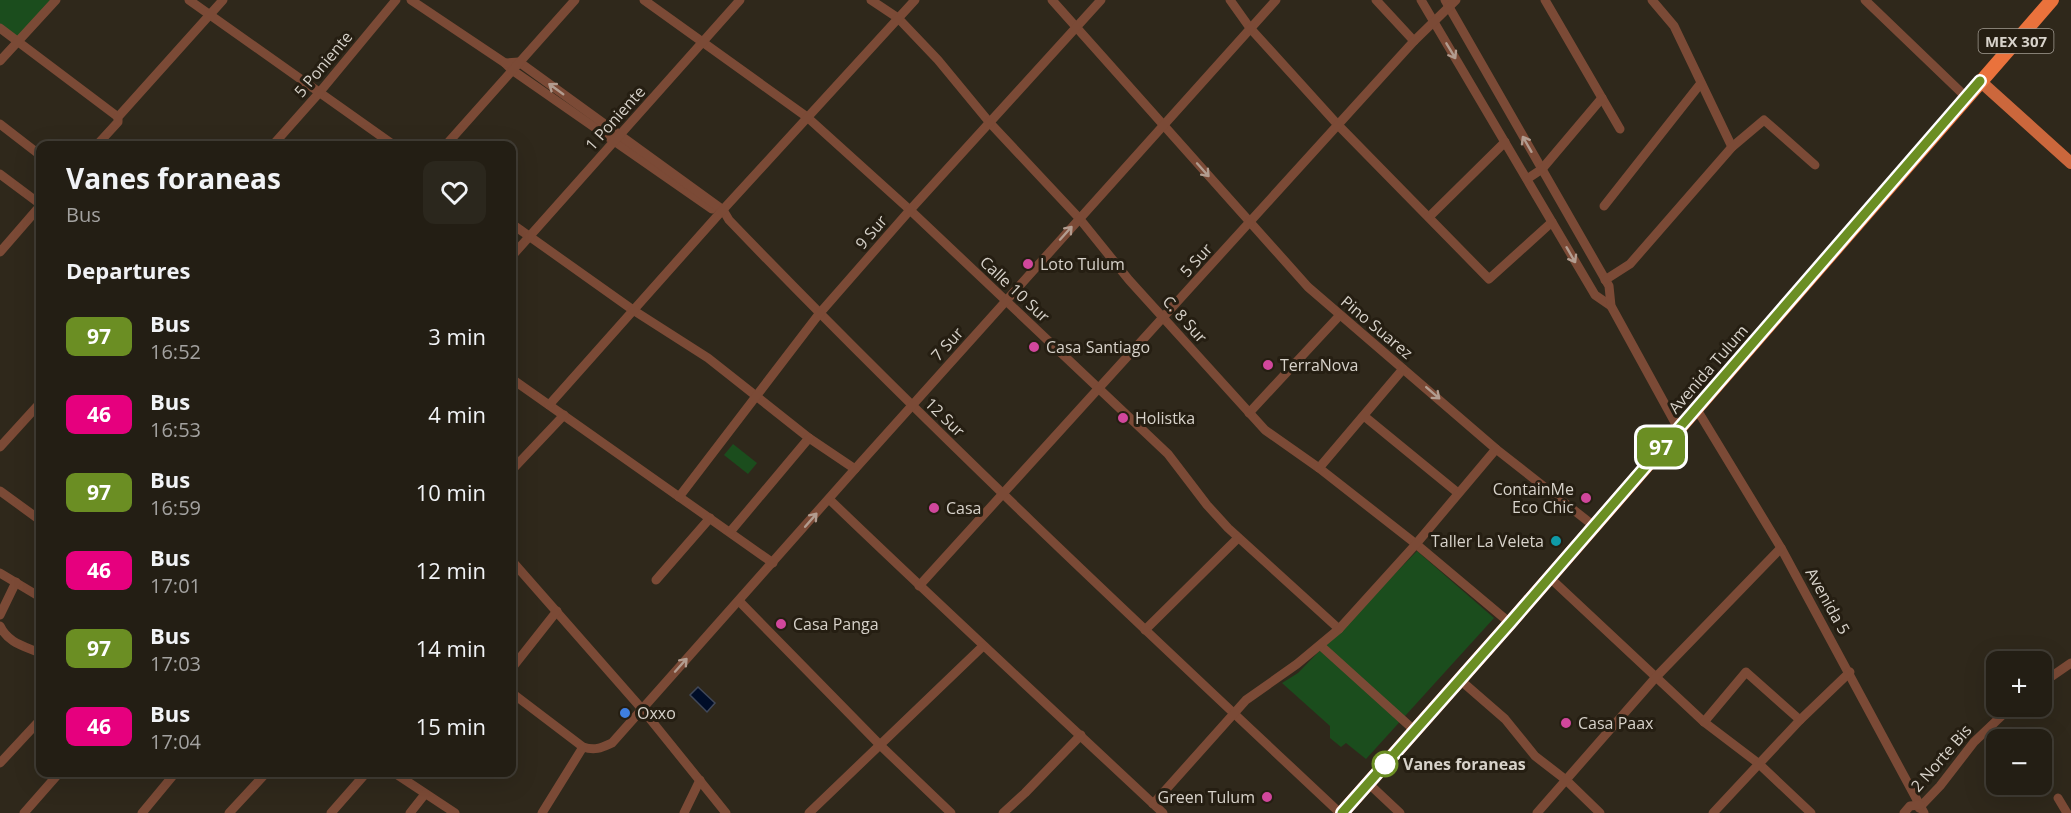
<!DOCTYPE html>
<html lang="en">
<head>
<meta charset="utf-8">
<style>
	body { margin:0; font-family:"Open Sans",sans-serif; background:#2b271d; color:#f1f3f6; height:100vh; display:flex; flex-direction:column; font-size:22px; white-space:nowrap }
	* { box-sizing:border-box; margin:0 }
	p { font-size:20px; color:#a3a2a0 }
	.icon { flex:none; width:33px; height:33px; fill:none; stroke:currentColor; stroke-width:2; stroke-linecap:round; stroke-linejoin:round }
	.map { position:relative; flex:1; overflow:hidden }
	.sheet { position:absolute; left:36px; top:141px; width:480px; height:636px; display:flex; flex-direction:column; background:#231e14; border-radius:12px; box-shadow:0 6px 24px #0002,0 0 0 2px #403c34 }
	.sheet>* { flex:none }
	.badge { padding:0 12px; border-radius:9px; font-size:21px; line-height:39px }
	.fabs { position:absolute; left:1986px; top:651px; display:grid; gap:12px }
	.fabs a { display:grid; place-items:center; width:66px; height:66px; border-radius:12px; background:#231e14; box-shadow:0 6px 24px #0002,0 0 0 2px #403c34; font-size:30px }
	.map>.badge { position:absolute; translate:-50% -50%; box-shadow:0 0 0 3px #fff }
	h2 { padding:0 30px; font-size:22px; line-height:54px }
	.round { display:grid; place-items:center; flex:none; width:63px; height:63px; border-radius:12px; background:#2b271d }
	.overview { display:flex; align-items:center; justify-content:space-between; height:102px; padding:0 30px }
	h1 { font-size:28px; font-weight:700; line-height:45px }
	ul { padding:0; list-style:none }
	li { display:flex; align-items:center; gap:18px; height:78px; padding:0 30px }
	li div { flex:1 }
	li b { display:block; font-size:22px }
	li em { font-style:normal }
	li .badge { min-width:66px; font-weight:700; text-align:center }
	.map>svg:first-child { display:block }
</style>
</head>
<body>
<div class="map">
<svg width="2071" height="813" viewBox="0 0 2071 813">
	<rect width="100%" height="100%" fill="#2f281b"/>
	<g fill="#1b4d1d">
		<path d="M0,0h53l-36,37 -17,-13z"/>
		<path d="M733,444l24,19 -9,11 -24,-19z"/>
		<path d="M1417,551l77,67 -128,141 -20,-16 -5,4 -11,-9v-12l-48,-43 16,-10z"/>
	</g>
	<path fill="#000d28" stroke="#404859" stroke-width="1.5" d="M698,687l17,16 -8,9 -17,-17z"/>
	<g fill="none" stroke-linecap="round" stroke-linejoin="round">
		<g stroke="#7b4a36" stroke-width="9">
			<path d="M189,0l206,146"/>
			<path d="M411,0l94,63 7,7 200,139"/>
			<path d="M644,0l163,117 103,93 258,244 39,51 21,23 111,101"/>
			<path d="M871,0l27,18 40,42 52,63 89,95 50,62 136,150 54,38 97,76 94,79"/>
			<path d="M1052,0l256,287 188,162 98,77"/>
			<path d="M1230,0l20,28 88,97 151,154 63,-57"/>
			<path d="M1376,0l38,41"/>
			<path d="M1421,0l174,295 16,11"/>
			<path d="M1445,0l164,286 2,20 67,122"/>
			<path d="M1545,0l75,129"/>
			<path d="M1652,0l22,26 58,121"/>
			<path d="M1865,0l101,97"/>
			<path d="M0,28l118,89"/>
			<path d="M0,61l56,-61"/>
			<path d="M505,63l14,-1 204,148 6,10c197,205 404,399 611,593"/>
			<path d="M0,124l40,31"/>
			<path d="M96,146l22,-24v-5l105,-117"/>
			<path d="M272,146l47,-53 77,-93"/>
			<path d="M445,146l130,-146"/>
			<path d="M0,174l40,30"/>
			<path d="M1527,179l15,-10 60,-71"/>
			<path d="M1604,206l97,-123"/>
			<path d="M1429,217l76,-75"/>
			<path d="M512,224l121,86 75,48 101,80 46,31"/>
			<path d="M0,252l40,-46"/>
			<path d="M512,256l228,-256"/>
			<path d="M1605,280l25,-16 102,-117 32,-27 51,45"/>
			<path d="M512,379l261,184"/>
			<path d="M549,405l170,-191 196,-214"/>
			<path d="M1696,408l85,140 143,265"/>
			<path d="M1249,413l91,-98"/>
			<path d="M1364,416l94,77"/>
			<path d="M0,447l40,-44"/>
			<path d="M1319,468l84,-99"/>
			<path d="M512,470l52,-55"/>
			<path d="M0,491l40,29"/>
			<path d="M679,497l140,-183 91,-104 191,-210"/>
			<path d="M829,499c110,106 222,209 334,314"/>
			<path d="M730,532l79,-94"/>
			<path d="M512,561l130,148 84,104"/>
			<path d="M0,573l40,24"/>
			<path d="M1549,577l155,145 54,41 53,50"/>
			<path d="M656,580l54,-62"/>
			<path d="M919,586l495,-545 42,-41"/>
			<path d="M739,601l142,145 70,67"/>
			<path d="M0,615l16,-33"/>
			<path d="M0,626c8,17 24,20 40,27"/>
			<path d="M1145,630l93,-92"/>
			<path d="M1321,646l93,84"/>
			<path d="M512,668l45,-57"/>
			<path d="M1459,679l46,40 30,37 31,24 34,33"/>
			<path d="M2042,683l29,-20"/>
			<path d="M512,693l71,54c12,4 18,1 29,-4l243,-274 421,-469"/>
			<path d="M1704,722l42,-50 54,48"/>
			<path d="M0,763l40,-43"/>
			<path d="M393,772l62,41"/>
			<path d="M1368,783l32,30"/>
			<path d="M2058,798l9,15"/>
			<path d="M1153,804l93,-104 51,-36 42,-35 77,-85 80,-95"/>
			<path d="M1919,808l21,-22 34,-44 38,-36"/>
			<path d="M24,813l36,-41"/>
			<path d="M142,813l34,-41"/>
			<path d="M229,813l38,-41"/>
			<path d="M331,813l36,-41"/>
			<path d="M410,813l15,-19"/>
			<path d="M542,813l41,-66"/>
			<path d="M684,813l16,-33"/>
			<path d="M809,813l173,-166"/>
			<path d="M1003,813l22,-20 56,-58"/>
			<path d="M1537,813l119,-136 125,-129"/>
			<path d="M1713,813l87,-93 50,-48"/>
			<path d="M1904,813l6,-7 10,-1"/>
		</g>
		<path stroke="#cb673c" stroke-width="12" d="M1980,81l91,82"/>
		<path stroke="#ea723c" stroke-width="14" d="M1342,813l168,-190 542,-623"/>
	</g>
	<defs><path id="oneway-shaft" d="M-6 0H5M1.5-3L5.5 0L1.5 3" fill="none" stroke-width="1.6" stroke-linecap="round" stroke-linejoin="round" transform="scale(1.5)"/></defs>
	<g stroke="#b29c8f">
		<use href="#oneway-shaft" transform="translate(1451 51) rotate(59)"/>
		<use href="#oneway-shaft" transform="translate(556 89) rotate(-144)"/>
		<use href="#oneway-shaft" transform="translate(1527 144) rotate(-120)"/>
		<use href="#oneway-shaft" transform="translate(1203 170) rotate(48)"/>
		<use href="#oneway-shaft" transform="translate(1066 233) rotate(-48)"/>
		<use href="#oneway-shaft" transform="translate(1571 255) rotate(60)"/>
		<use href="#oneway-shaft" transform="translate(1433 393) rotate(41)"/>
		<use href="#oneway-shaft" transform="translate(811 520) rotate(-49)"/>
		<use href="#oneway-shaft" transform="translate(681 665) rotate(-48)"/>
	</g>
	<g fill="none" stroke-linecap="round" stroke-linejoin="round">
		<g stroke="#fff" stroke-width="14">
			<path id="line" d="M1342,813l168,-190 470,-542"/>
		</g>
		<use href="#line" stroke="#6b8e23" stroke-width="9"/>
	</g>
	<g fill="#d1479c" stroke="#251e12" stroke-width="2">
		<circle cx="1028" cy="264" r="6"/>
		<circle cx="1034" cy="347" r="6"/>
		<circle cx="1268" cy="365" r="6"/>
		<circle cx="1123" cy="418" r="6"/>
		<circle cx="1586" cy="498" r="6"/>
		<circle cx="934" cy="508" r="6"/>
		<circle cx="781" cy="624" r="6"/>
		<circle cx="1566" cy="723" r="6"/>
		<circle cx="1267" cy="797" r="6"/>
	</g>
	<circle fill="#0f9aa8" stroke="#251e12" stroke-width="2" cx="1556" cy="541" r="6"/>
	<circle fill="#3f7fe0" stroke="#251e12" stroke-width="2" cx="625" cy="713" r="6"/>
	<circle fill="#fff" stroke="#6b8e23" stroke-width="3" cx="1385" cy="764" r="12"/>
	<g text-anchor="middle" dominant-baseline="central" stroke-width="6" stroke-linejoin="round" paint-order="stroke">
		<rect fill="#251e12" stroke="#a29c93" stroke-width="1.5" x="1978.5" y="29" width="75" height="24" rx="4.5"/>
		<g font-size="15" font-weight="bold" fill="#d7d2ca">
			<text x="2016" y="41">MEX 307</text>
		</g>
		<g font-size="16" fill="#d7d2ca" stroke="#251e12">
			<text transform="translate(323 64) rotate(-50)">5 Poniente</text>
			<text transform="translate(615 118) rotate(-48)">1 Poniente</text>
			<text transform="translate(871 232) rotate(-49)">9 Sur</text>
			<text transform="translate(1196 260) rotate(-48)">5 Sur</text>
			<text transform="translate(1015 289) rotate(43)">Calle 10 Sur</text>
			<text transform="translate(1185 319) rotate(48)">C. 8 Sur</text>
			<text transform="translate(1377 327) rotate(40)">Pino Suarez</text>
			<text transform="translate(947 344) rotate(-48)">7 Sur</text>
			<text transform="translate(1708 369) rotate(-49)">Avenida Tulum</text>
			<text transform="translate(945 417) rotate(44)">12 Sur</text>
			<text transform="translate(1828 601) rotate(61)">Avenida 5</text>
			<text transform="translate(1941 758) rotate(-49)">2 Norte Bis</text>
		</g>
		<g font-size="16" fill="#d7d2ca" stroke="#251e12" text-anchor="start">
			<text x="1040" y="264">Loto Tulum</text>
			<text x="1046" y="347">Casa Santiago</text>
			<text x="1280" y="365">TerraNova</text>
			<text x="1135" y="418">Holistka</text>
			<text x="1574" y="489" text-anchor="end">ContainMe<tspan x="1574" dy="18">Eco Chic</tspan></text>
			<text x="946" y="508">Casa</text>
			<text x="1544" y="541" text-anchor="end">Taller La Veleta</text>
			<text x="793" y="624">Casa Panga</text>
			<text x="637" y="713">Oxxo</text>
			<text x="1578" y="723">Casa Paax</text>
			<text x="1255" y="797" text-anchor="end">Green Tulum</text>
		</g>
		<g font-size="16" font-weight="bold" fill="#d7d2ca" stroke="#251e12" text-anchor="start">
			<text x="1403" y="764">Vanes foraneas</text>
		</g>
	</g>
</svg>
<div class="fabs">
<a>+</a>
<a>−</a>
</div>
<b class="badge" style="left:1661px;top:447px;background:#6b8e23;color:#fff">97</b>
<section class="sheet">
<div class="overview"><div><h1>Vanes foraneas</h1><p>Bus</p></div><a class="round"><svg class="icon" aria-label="heart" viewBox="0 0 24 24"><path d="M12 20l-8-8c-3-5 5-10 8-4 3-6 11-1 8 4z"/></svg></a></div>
<h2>Departures</h2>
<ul>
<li><span class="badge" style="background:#6b8e23;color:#fff">97</span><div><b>Bus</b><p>16:52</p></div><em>3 min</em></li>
<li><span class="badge" style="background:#e6007e;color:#fff">46</span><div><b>Bus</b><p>16:53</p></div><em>4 min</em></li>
<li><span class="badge" style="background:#6b8e23;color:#fff">97</span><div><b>Bus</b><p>16:59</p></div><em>10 min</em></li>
<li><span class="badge" style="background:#e6007e;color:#fff">46</span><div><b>Bus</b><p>17:01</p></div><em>12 min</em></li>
<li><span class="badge" style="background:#6b8e23;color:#fff">97</span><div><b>Bus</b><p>17:03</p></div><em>14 min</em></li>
<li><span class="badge" style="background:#e6007e;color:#fff">46</span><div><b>Bus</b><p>17:04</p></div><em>15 min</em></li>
</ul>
</section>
</div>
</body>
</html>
